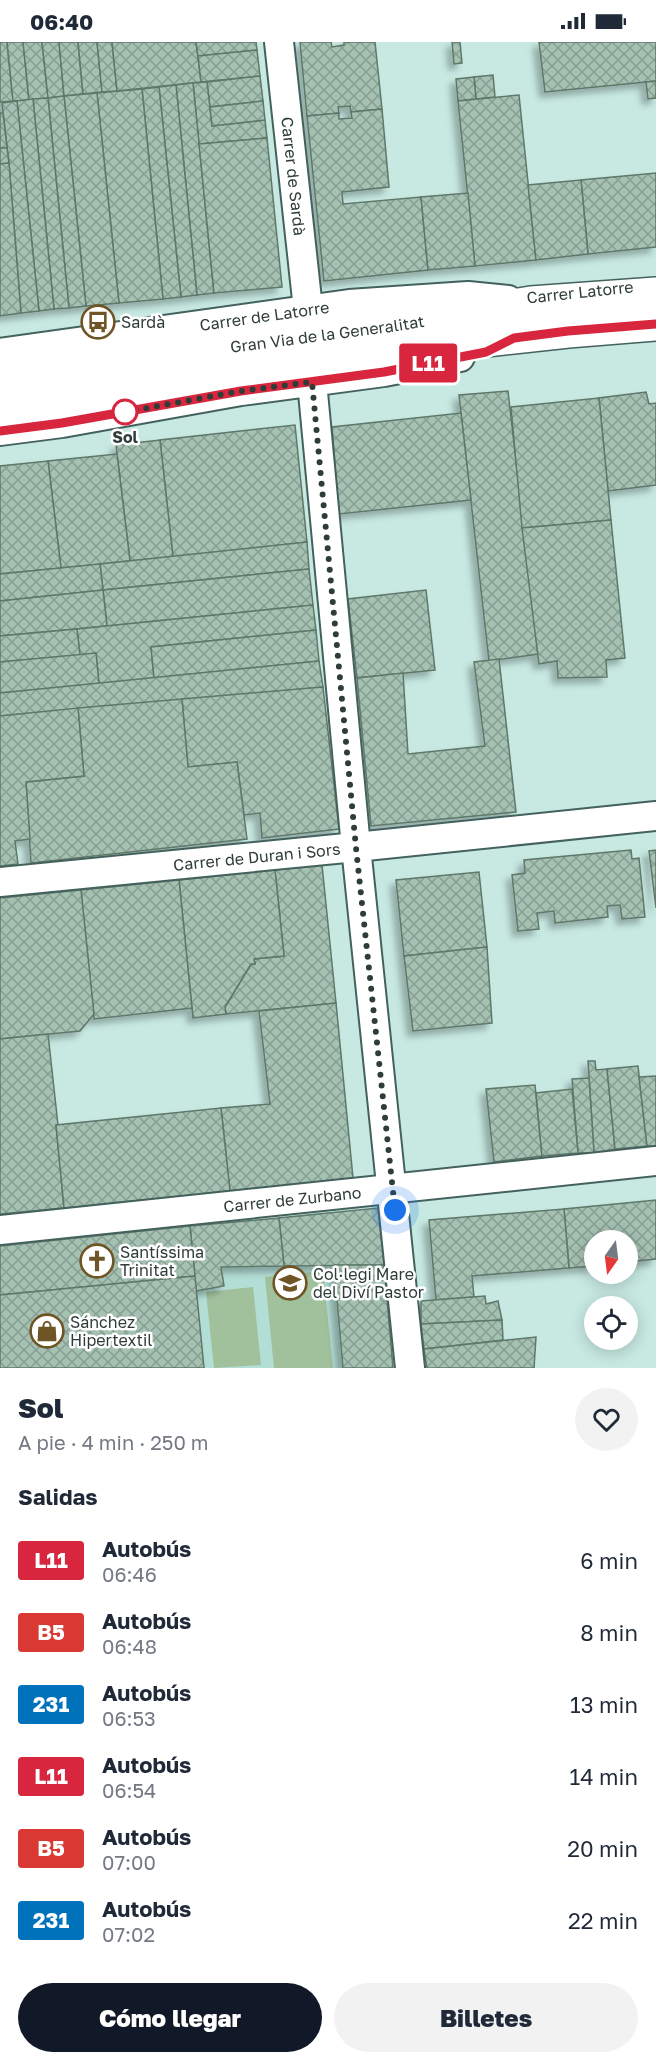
<!DOCTYPE html>
<html lang="es">
<head>
<meta charset="utf-8">
<style>
	body { margin:0; font-family:"Golos Text",sans-serif; background:#f2f2f3; color:#1f2937; height:100vh; display:flex; flex-direction:column; font-size:22px; white-space:nowrap }
	* { box-sizing:border-box; margin:0 }
	p { font-size:20px; color:#747a83 }
	.icon { flex:none; width:33px; height:33px; fill:none; stroke:currentColor; stroke-width:2; stroke-linecap:round; stroke-linejoin:round }
	.map { position:relative; height:1326px; overflow:hidden }
	.sheet { display:flex; flex-direction:column; background:#fff; flex:1 }
	.sheet>* { flex:none }
	.badge { padding:0 12px; border-radius:4px; font-size:21px; line-height:39px }
	.needle { width:39px; rotate:194deg }
	.tools { position:absolute; left:584px; top:1188px; display:grid; gap:12px }
	.tools a { display:grid; place-items:center; width:54px; height:54px; border-radius:50%; background:#fff; box-shadow:0 3px 15px #0003; font-size:30px }
	.you { position:absolute; width:30px; height:30px; margin:-15px; border:4px solid #fff; border-radius:50%; background:#1a73e8; box-shadow:0 0 0 9px #1a73e833 }
	.map>.badge { position:absolute; translate:-50% -50%; box-shadow:0 0 0 3px #fff }
	h2 { padding:0 18px; font-size:22px; line-height:54px }
	.round { display:grid; place-items:center; flex:none; width:63px; height:63px; border-radius:32px; background:#f2f2f3 }
	.summary { display:flex; align-items:center; justify-content:space-between; height:102px; padding:0 18px }
	h1 { font-size:28px; font-weight:800; line-height:45px }
	.cta { display:flex; gap:12px; margin-top:auto; padding:12px 18px }
	.cta a { flex:1; height:69px; border-radius:36px; background:#111827; color:#fff; font-size:24px; font-weight:800; line-height:69px; text-align:center }
	.cta a+a { background:#f2f2f3; color:#1f2937 }
	ul { padding:0; list-style:none }
	li { display:flex; align-items:center; gap:18px; height:72px; padding:0 18px }
	li div { flex:1 }
	li b { display:block; font-size:22px }
	li em { font-style:normal }
	li .badge { min-width:66px; font-weight:700; text-align:center }
	.status { display:flex; justify-content:space-between; align-items:center; height:42px; padding:0 30px; background:#fff; direction:ltr }
	.status svg { height:16px; fill:currentColor }
	.map>svg:first-child { display:block }
</style>
</head>
<body>
<div class="status"><b>06:40</b><svg viewBox="0 0 49 12"><path d="M0 12V9h3v3zM5 12V6h3v6zM10 12V3h3v9zM15 12V0h3v12zM26 1h20v11H26zM47 4h2v5h-2z"/></svg></div>
<div class="map">
<svg width="656" height="1326" viewBox="0 0 656 1326">
	<defs>
		<pattern id="building-cross-hatch" width="8" height="8" patternUnits="userSpaceOnUse" patternTransform="scale(1.5)"><rect width="8" height="8" fill="#a5c1b2"/><path d="M0 0l8 8M0 8l8-8" fill="none" stroke="#879e92"/></pattern>
		<filter id="shadow"><feDropShadow dx="-5.5" dy="5.5" stdDeviation="3" flood-color="#0004"/></filter>
	</defs>
	<rect width="100%" height="100%" fill="#c7e9e2"/>
	<path fill="#b3ded6" d="M378,1166l15,160h-189l-14,-142z"/>
	<g fill="#a1c09c">
		<path d="M323,1229l10,97h-59l-9,-91z"/>
		<path d="M253,1245l8,78 -47,3 -8,-76z"/>
	</g>
	<g fill="url(#building-cross-hatch)" stroke="#5e786a" stroke-width="1.5" filter="url(#shadow)">
		<path d="M0,0h7l6,59 -13,1z"/>
		<path d="M7,0h16l6,58 -16,1z"/>
		<path d="M23,0h19l6,56 -19,2z"/>
		<path d="M42,0h17l5,54 -16,2z"/>
		<path d="M59,0h19l5,52 -19,2z"/>
		<path d="M78,0h19l5,50 -19,2z"/>
		<path d="M97,0h15l5,49 -15,1z"/>
		<path d="M112,0h84l5,40 -84,9z"/>
		<path d="M196,0h60l1,8 -59,6z"/>
		<path d="M300,0h31l1,5 12,-2v-3h31l7,67 -31,3 -1,-6 -12,1 1,6 -32,3z"/>
		<path d="M452,0h8l2,21 -8,1z"/>
		<path d="M539,0h117v39l-111,11z"/>
		<path d="M257,8l3,26 -59,6 -3,-26z"/>
		<path d="M493,33l2,22 -19,2 -2,-22z"/>
		<path d="M260,34l3,25 -53,6 -3,-25z"/>
		<path d="M474,35l2,22 -18,2 -2,-22z"/>
		<path d="M656,39v17l-8,1 -2,-17z"/>
		<path d="M207,40l5,44 53,-6 2,18 -68,6 -6,-61z"/>
		<path d="M193,41l21,210 -17,2 -21,-210z"/>
		<path d="M176,43l21,210 -16,2 -22,-210z"/>
		<path d="M159,45l22,210 -18,2 -21,-210z"/>
		<path d="M142,47l21,210 -44,4 -22,-210z"/>
		<path d="M97,51l22,210 -33,3 -22,-210z"/>
		<path d="M519,53l17,165 -61,6 -17,-165z"/>
		<path d="M64,54l22,210 -17,2 -21,-210z"/>
		<path d="M48,56l21,210 -15,1 -21,-210z"/>
		<path d="M33,57l21,210 -15,2 -22,-210z"/>
		<path d="M17,59l22,210 -18,2 -12,-150 -7,-60z"/>
		<path d="M263,59l2,19 -53,6 -2,-19z"/>
		<path d="M382,67l7,78 -47,5 1,12 78,-7 7,73 -104,11 -17,-165 32,-3v6l13,-1 -1,-6z"/>
		<path d="M0,71h3l4,35h-7z"/>
		<path d="M267,96l15,149 -68,6 -15,-149z"/>
		<path d="M0,106h7l2,15 -9,1z"/>
		<path d="M9,121l12,150 -21,3v-152z"/>
		<path d="M656,131v74l-68,7 -7,-74z"/>
		<path d="M581,138l7,74 -52,6 -8,-75z"/>
		<path d="M468,151l7,73 -47,4 -7,-73z"/>
		<path d="M508,349l30,263 -49,7 -30,-266z"/>
		<path d="M646,350l3,12 7,-1v82l-48,6 -9,-93z"/>
		<path d="M599,356l12,122 -89,8 -11,-121z"/>
		<path d="M461,371l10,87 -132,14 -7,-87z"/>
		<path d="M295,383l12,117 -134,15 -13,-117z"/>
		<path d="M160,398l13,117 -43,4 -14,-116z"/>
		<path d="M117,412l13,107 -69,7 -13,-107z"/>
		<path d="M48,419l13,107 -61,6v-108z"/>
		<path d="M611,478l14,138 -19,2 1,17 -49,1 -1,-17 -18,3 -17,-136z"/>
		<path d="M307,500l2,27 -206,21 -3,-26z"/>
		<path d="M100,522l3,26 -103,11v-27z"/>
		<path d="M309,527l4,36 -206,21 -4,-36z"/>
		<path d="M103,548l4,36 -107,10v-35z"/>
		<path d="M426,548l9,80 -78,8 -9,-79z"/>
		<path d="M313,563l3,25 -165,17 3,31 -55,6 -3,-31 -16,2 -3,-26z"/>
		<path d="M77,587l3,26 -80,7v-26z"/>
		<path d="M316,588l3,31 -165,17 -3,-31z"/>
		<path d="M96,611l3,31 -99,9v-31z"/>
		<path d="M499,617l17,153 -145,14 -14,-148 46,-5 5,81 77,-8 -11,-84z"/>
		<path d="M319,619l4,26 -323,29v-23z"/>
		<path d="M323,645l16,142 -77,9 -2,-25 -16,2 -7,-53 -49,5 -6,-68z"/>
		<path d="M182,657l6,68 49,-5 10,77 -216,24 -5,-81 58,-6 -6,-68z"/>
		<path d="M78,666l6,68 -58,6 4,57 -15,2 3,23 -18,2v-150z"/>
		<path d="M631,808l1,9 7,-1 6,59 -23,2 -2,-14 -13,1 1,11 -53,6 -1,-12 -17,2 2,16 -21,2 -6,-56 13,-2 -1,-13z"/>
		<path d="M656,808v58l-7,-57z"/>
		<path d="M322,823l14,138 -110,11 -1,-7 26,-43h4l-1,-5 30,-3 -9,-86z"/>
		<path d="M275,828l9,86 -30,3 1,5h-4l-26,43 1,7 -33,4 -14,-138z"/>
		<path d="M479,830l8,75 -83,9 -8,-76z"/>
		<path d="M179,838l13,128 -98,11 -13,-129z"/>
		<path d="M81,848l13,124 -14,17 -80,8v-141z"/>
		<path d="M487,905l5,76 -79,8 -9,-75z"/>
		<path d="M336,961l17,175 -123,13 -9,-83 49,-4 -11,-93z"/>
		<path d="M48,992l10,91h-2l8,83 -64,6v-175z"/>
		<path d="M588,1019h7l1,9 11,-1 8,80 -21,4z"/>
		<path d="M638,1024l9,80 -32,3 -8,-80z"/>
		<path d="M656,1034v70h-9l-8,-69z"/>
		<path d="M589,1036l5,75h-16l-6,-74z"/>
		<path d="M535,1043l7,71 -48,6 -8,-73z"/>
		<path d="M572,1047l6,64 -36,3 -6,-63z"/>
		<path d="M221,1066l9,83 -166,17 -8,-83z"/>
		<path d="M656,1158v59l-29,3v-22h-33v26l-25,2 -5,-59z"/>
		<path d="M378,1166l6,57 -100,1 -5,-48z"/>
		<path d="M564,1167l5,59 -97,8 2,21 -38,3 -7,-80z"/>
		<path d="M279,1176l5,48 -63,1 3,19 -28,5 -6,-65z"/>
		<path d="M190,1184l5,50 -195,19v-49z"/>
		<path d="M334,1223h50l9,103h-50z"/>
		<path d="M195,1234l9,92h-204v-73z"/>
		<path d="M485,1254l1,8 12,-3 4,19 -81,4v-23z"/>
		<path d="M502,1278l1,20 -79,9 -3,-25z"/>
		<path d="M536,1295l-2,31h-107l-3,-19z"/>
	</g>
	<g fill="none" stroke-linecap="round" stroke-linejoin="round">
		<g stroke="#44625d" stroke-width="32">
			<g id="street">
				<path id="s1" d="M279,0l29,267 4,73 44,465 54,521"/>
				<path id="s2" d="M0,311l349,-49 119,-8 40,4"/>
				<path d="M0,389l62,-8 179,-32 143,-19 76,-15"/>
				<path id="s3" d="M0,840l356,-35 300,-31"/>
				<path id="s4" d="M0,1188l656,-69"/>
			</g>
		</g>
		<g stroke="#44625d" stroke-width="36">
			<g id="secondary">
				<path id="s5" d="M0,335l398,-52 133,-22 125,-9"/>
				<path d="M0,364l318,-47 250,-28 88,-7"/>
			</g>
		</g>
		<use href="#street" stroke="#fff" stroke-width="28"/>
		<use href="#secondary" stroke="#fff" stroke-width="33"/>
	</g>
	<g fill="none" stroke-linecap="round" stroke-linejoin="round">
		<g stroke="#fff" stroke-width="14">
			<path id="line" d="M0,389l62,-8 179,-32 143,-19 102,-20 28,-14 54,-7 88,-7"/>
		</g>
		<use href="#line" stroke="#d7263d" stroke-width="9"/>
		<path stroke="#2f3d3a" stroke-width="6" stroke-dasharray="0 10.8" d="M125,370l116,-21 71,-9 44,466 39,362"/>
	</g>
	<defs>
		<g id="bus-ring" transform="scale(1.725)"><circle r="9.5" fill="#fff" stroke="#6f5426" stroke-width="1.5"/><path d="M-5-6H5V4H4V6H2V4H-2V6H-4V4H-5ZM-3.5-4V0h7V-4ZM-3.5 1.2v1.5H-2V1.2ZM2 1.2v1.5H3.5V1.2Z" fill="#6f5426"/></g>
		<g id="church-ring" transform="scale(1.725)"><circle r="9.5" fill="#fff" stroke="#6f5426" stroke-width="1.5"/><path d="M-1.2-6h2.4v3.5h3.3v2.4h-3.3V6h-2.4V-.1h-3.3v-2.4h3.3Z" fill="#6f5426"/></g>
		<g id="school-ring" transform="scale(1.725)"><circle r="9.5" fill="#fff" stroke="#6f5426" stroke-width="1.5"/><path d="M0-5L7-2L0 1L-7-2ZM-4 1L0 2.5L4 1V4Q0 6-4 4Z" fill="#6f5426"/></g>
		<g id="shop-ring" transform="scale(1.725)"><circle r="9.5" fill="#fff" stroke="#6f5426" stroke-width="1.5"/><path d="M-5-2.5h2.3a2.7 3.5 0 0 1 5.4 0H5L5.5 6h-11ZM-1.5-2.5h3a1.5 2.3 0 0 0-3 0Z" fill="#6f5426"/></g>
	</defs>
	<g fill-rule="evenodd">
		<use href="#bus-ring" x="98" y="280"/>
		<use href="#church-ring" x="97" y="1219"/>
		<use href="#school-ring" x="290" y="1241"/>
		<use href="#shop-ring" x="47" y="1289"/>
	</g>
	<circle fill="#fff" stroke="#d7263d" stroke-width="3" cx="125" cy="370" r="12"/>
	<g text-anchor="middle" dominant-baseline="central" stroke-width="5" stroke-linejoin="round" paint-order="stroke">
		<g font-size="16" fill="#2f3d3a" stroke="#fff">
			<text stroke="none"><textPath href="#s1" startOffset="135">Carrer de Sardà</textPath></text>
			<text transform="translate(580 250) rotate(-6)">Carrer Latorre</text>
			<text stroke="none"><textPath href="#s2" startOffset="267">Carrer de Latorre</textPath></text>
			<text stroke="none"><textPath href="#s5" startOffset="330">Gran Via de la Generalitat</textPath></text>
			<text stroke="none"><textPath href="#s3" startOffset="258">Carrer de Duran i Sors</textPath></text>
			<text stroke="none"><textPath href="#s4" startOffset="294">Carrer de Zurbano</textPath></text>
		</g>
		<g font-size="16" fill="#2f3d3a" stroke="#fff" text-anchor="start">
			<text x="121" y="280">Sardà</text>
			<text x="120" y="1210">Santíssima<tspan x="120" dy="18">Trinitat</tspan></text>
			<text x="313" y="1232">Col·legi Mare<tspan x="313" dy="18">del Diví Pastor</tspan></text>
			<text x="70" y="1280">Sánchez<tspan x="70" dy="18">Hipertextil</tspan></text>
		</g>
		<g font-size="16" font-weight="bold" fill="#2f3d3a" stroke="#fff">
			<text x="125" y="395">Sol</text>
		</g>
	</g>
</svg>
<div class="tools">
<a><svg class="needle" viewBox="-14 -14 28 28"><path d="M0-13l5 13h-10z" fill="#e53935"/><path d="M0 13l5-13h-10z" fill="#747a83"/></svg></a>
<a><svg class="icon" aria-label="locate" viewBox="0 0 24 24"><circle cx="12" cy="12" r="6"/><path d="M12 2v4M12 18v4M2 12h4M18 12h4"/></svg></a>
</div>
<div class="you" style="left:395px;top:1168px"></div>
<b class="badge" style="left:428px;top:321px;background:#d7263d;color:#fff">L11</b>
</div>
<section class="sheet">
<div class="summary"><div><h1>Sol</h1><p>A pie · 4 min · 250 m</p></div><a class="round"><svg class="icon" aria-label="heart" viewBox="0 0 24 24"><path d="M12 20l-8-8c-3-5 5-10 8-4 3-6 11-1 8 4z"/></svg></a></div>
<h2>Salidas</h2>
<ul>
<li><span class="badge" style="background:#d7263d;color:#fff">L11</span><div><b>Autobús</b><p>06:46</p></div><em>6 min</em></li>
<li><span class="badge" style="background:#da3832;color:#fff">B5</span><div><b>Autobús</b><p>06:48</p></div><em>8 min</em></li>
<li><span class="badge" style="background:#0072bc;color:#fff">231</span><div><b>Autobús</b><p>06:53</p></div><em>13 min</em></li>
<li><span class="badge" style="background:#d7263d;color:#fff">L11</span><div><b>Autobús</b><p>06:54</p></div><em>14 min</em></li>
<li><span class="badge" style="background:#da3832;color:#fff">B5</span><div><b>Autobús</b><p>07:00</p></div><em>20 min</em></li>
<li><span class="badge" style="background:#0072bc;color:#fff">231</span><div><b>Autobús</b><p>07:02</p></div><em>22 min</em></li>
</ul>
<div class="cta"><a>Cómo llegar</a><a>Billetes</a></div>
</section>
</body>
</html>
